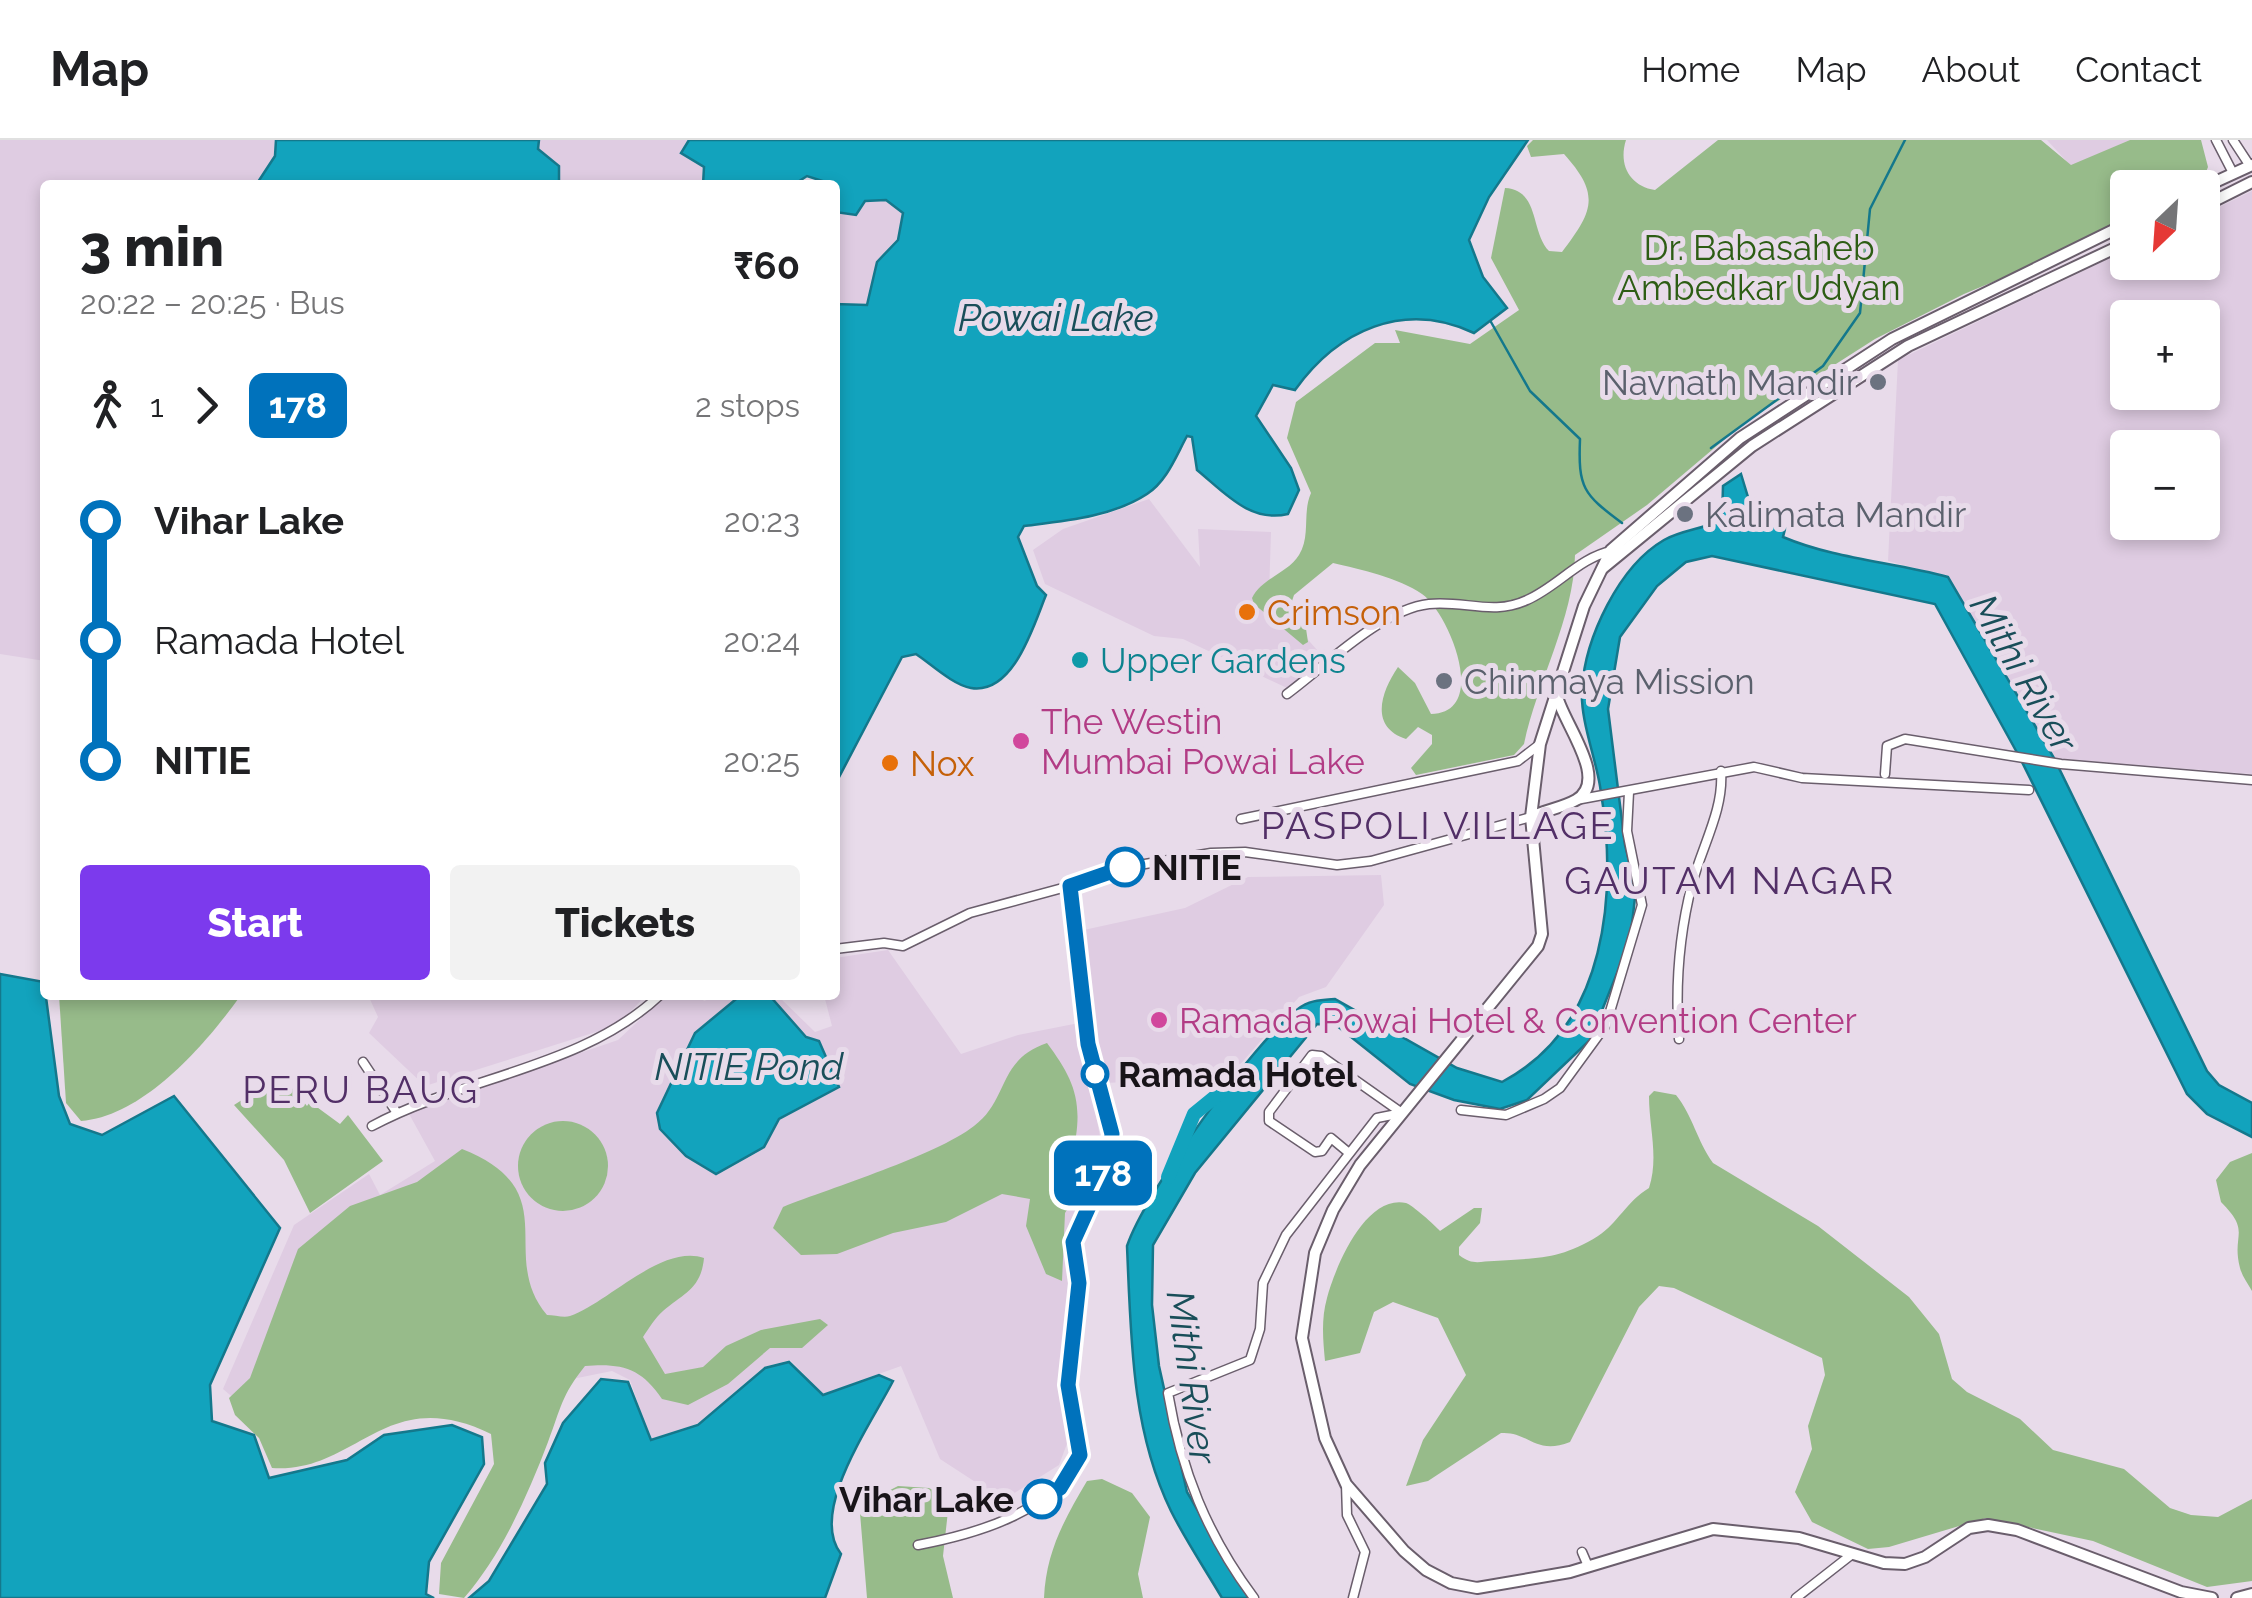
<!DOCTYPE html>
<html lang="en">
<head>
<meta charset="utf-8">
<style>
	body { margin:0; font-family:Raleway,sans-serif; background:#f2f2f2; color:#202124; height:100vh; display:flex; flex-direction:column; font-size:38px; white-space:nowrap }
	* { box-sizing:border-box; margin:0 }
	p { font-size:32px; color:#757577 }
	.icon { flex:none; width:55px; height:55px; fill:none; stroke:currentColor; stroke-width:2; stroke-linecap:round; stroke-linejoin:round }
	.map { position:relative; flex:1; overflow:hidden }
	.panel { position:absolute; left:40px; top:40px; width:800px; height:820px; display:flex; flex-direction:column; background:#fff; border-radius:10px; box-shadow:0 5px 15px #0003 }
	.panel>* { flex:none }
	.badge { padding:0 20px; border-radius:15px; font-size:35px; line-height:65px }
	.needle { width:65px; rotate:205deg }
	.fabs { position:absolute; left:2110px; top:30px; display:grid; gap:20px }
	.fabs a { display:grid; place-items:center; width:110px; height:110px; border-radius:10px; background:#fff; box-shadow:0 5px 15px #0003; font-size:50px }
	.map>.badge { position:absolute; translate:-50% -50%; box-shadow:0 0 0 5px #fff }
	.legs { display:flex; align-items:center; gap:15px; height:110px; padding:0 40px; font-size:32px }
	.legs p { margin-inline-start:auto }
	.overview { display:flex; align-items:center; justify-content:space-between; height:170px; padding:0 40px }
	h1 { font-size:55px; font-weight:800; line-height:75px }
	.button { display:flex; gap:20px; margin-top:auto; padding:20px 40px }
	.button a { flex:1; height:115px; border-radius:10px; background:#7c3aed; color:#fff; font-size:40px; font-weight:800; line-height:115px; text-align:center }
	.button a+a { background:#f2f2f2; color:#202124 }
	ul { padding:0 40px; list-style:none }
	li { display:flex; align-items:center; gap:35px; height:120px; font-size:38px }
	li i { display:grid; place-items:center; width:15px; height:100%; margin:0 12px; background:currentColor }
	li i::after { content:''; width:25px; height:25px; margin:-12px; border:8px solid; border-radius:50%; background:#fff }
	li p { margin-inline-start:auto }
	li:first-child i { background:linear-gradient(#0000 50%,currentColor 0) }
	li:last-child i { background:linear-gradient(currentColor 50%,#0000 0) }
	header { display:flex; align-items:center; gap:60px; box-sizing:border-box; height:140px; padding:0 50px; background:#fff; border-bottom:2px solid #e0e0e0 }
	header strong { font-size:48px }
	nav { display:flex; gap:55px; margin-inline-start:auto; font-size:35px }
	.map>svg:first-child { display:block }
</style>
</head>
<body>
<header>
<strong>Map</strong>
<nav><a>Home</a><a>Map</a><a>About</a><a>Contact</a></nav>
</header>
<div class="map">
<svg width="2252" height="1458" viewBox="0 0 2252 1458">
	<rect width="100%" height="100%" fill="#e8dbea"/>
	<g fill="#dfcce2" fill-rule="evenodd">
		<path d="M0,0h276l-1,16 -19,29h-211v476l-45,-7z"/>
		<path d="M539,0h150l-8,13 24,14 -2,18h-144v-19l-21,-17z"/>
		<path d="M2047,0h83l-59,26z"/>
		<path d="M2252,51v583l-198,-16 -106,-181 -60,-16 10,-201 229,-110 1,12h74l1,-47zM2128,178h74v74h-74zM2128,308h74v74h-74z"/>
		<path d="M885,60l18,13 -5,27 -21,23 -10,43 -32,-2v-92l21,3 9,-14z"/>
		<path d="M1149,359l51,68 -2,-38 73,3 -2,63 55,63 -37,30 -104,-49 -29,-3 -109,-52 -12,-34 30,-21z"/>
		<path d="M1381,735l3,30 -58,82 -27,10 -75,86 -24,-4 -96,4 -20,-103 -5,-49 106,-23 63,-31z"/>
		<path d="M888,810l73,104 57,-19 61,-12 24,130 -36,81 6,48 -13,106 11,45 -12,32 -56,35 -63,-41 -39,-93 -78,28 -33,-34 -26,7 -67,57 -47,15 -20,-59 -18,-9 -332,67 -57,-49 71,-164 75,-51 11,21 55,-34 -27,-49 210,-72 48,-45h33l5,6 16,-6h57l38,37 17,-6 -8,-31h11v-37z"/>
		<path d="M646,855l-28,30 -193,61 -56,-53 9,-16 -10,-22z"/>
	</g>
	<g fill="#97bb8a">
		<path d="M1533,0h93c-8,25 4,46 29,50l63,-50h323l30,25 59,-25h71l7,27 -8,20 -72,1 -1,38 -163,68 -89,45 -130,83 -98,83 -72,50c-1,64 -38,126 -51,189l-10,11 -98,20 -5,-7 21,-24v-9l-14,-8 -12,12c-37,-12 -25,-47 -8,-72l17,16 16,31c59,-1 18,-101 -9,-120 -23,-16 -62,-25 -89,-31l-39,32 -3,9 14,18 3,20 -5,3 -49,-41 -2,-6c10,-20 36,-25 47,-43 12,-19 3,-42 12,-62l-24,-55 9,-36 79,-59h25l-5,-13 75,14 49,-34 -28,-52 14,-70c35,2 25,43 44,63l13,1c31,-41 39,-57 2,-98l-33,3 -4,-11z"/>
		<path d="M59,855h182c-35,49 -97,121 -160,126l-15,-18z"/>
		<path d="M1047,903c23,31 35,53 29,93l14,17 -5,27 -20,33 -3,68 -16,-7 -20,-48 4,-27 -28,-5 -56,28 -53,11 -56,21 -36,1 -28,-27 10,-21c50,-20 152,-51 191,-81 35,-26 23,-66 73,-83z"/>
		<path d="M281,935l26,31 3,-4 30,22 8,-9 35,46 -73,52 -26,-53 -50,-55z"/>
		<path d="M1654,951l22,4c17,21 21,46 37,68l105,63 91,71 30,37 13,45 15,13 53,27 33,31 71,19 46,39 21,7 27,2 34,-18v82l-45,6 -114,-46 -107,-23 -97,29 -21,2 -56,-27 -17,-30 17,-43 -4,-23 17,-51 -3,-17 -148,-70 -15,-2 -20,21 -69,135c-35,14 -41,-11 -69,-9l-73,48 -22,5 17,-46 43,-65 -28,-57 -45,-16 -19,10 -14,41 -35,8c-2,-21 -4,-42 2,-63 8,-30 38,-104 79,-95 5,1 30,23 34,28l34,-23h8l-2,15 -21,24v8c14,11 21,6 35,6 42,-3 66,-1 104,-25 20,-13 28,-34 51,-48 10,-31 0,-60 0,-92z"/>
		<circle cx="563" cy="1026" r="45"/>
		<path d="M462,1009c106,42 34,106 85,166 7,0 17,3 23,1 38,-13 91,-72 134,-58 -3,31 -20,35 -41,53 -8,7 -14,17 -20,26l22,37 38,-7 23,-21 35,-16 59,-11 8,6 -26,23h-32l-42,36 -40,21 -26,-6c-21,-31 -40,-36 -77,-33 -24,30 -24,42 -37,76 -21,55 -46,112 -84,156l-25,-4 2,-31 53,-99 -3,-30c-106,-52 -134,40 -219,34l-13,-30 -24,-23 -6,-17 21,-20 48,-129 52,-43 67,-24z"/>
		<path d="M2252,1013v138c-4,-7 -10,-15 -12,-23 -9,-35 12,-35 -19,-66l-5,-22 14,-18z"/>
		<path d="M1102,1339l30,14 18,24 -12,57 5,24h-99c2,-46 20,-78 43,-117z"/>
		<path d="M898,1346l31,2 15,8 4,15 -5,45 10,42h-86l-7,-85 9,-12z"/>
	</g>
	<g fill="#12a3bd" stroke="#14788c" stroke-width="2.5">
		<path d="M276,0h263l-1,9 21,17v19h-303l19,-29z"/>
		<path d="M689,0h839l-39,57 -20,43 14,37 24,31 -33,25c-70,-33 -136,-3 -179,57l-22,-5 -17,31 35,52 8,22 -11,24c-38,9 -63,-21 -91,-44l-5,-33 -5,-1c-11,20 -20,45 -40,58 -35,23 -83,27 -123,32l-6,11 19,49 9,9c-12,29 -32,100 -75,93 -18,-3 -40,-24 -55,-34l-14,3 -65,124 -2,-477 32,1 10,-43 21,-22 5,-27 -17,-13 -21,1 -9,14 -21,-3v-27l-28,-9 -14,9h-90l1,-18 -23,-14z"/>
		<path d="M1741,334l13,43 32,8 -3,12c52,22 110,25 165,40l106,181 153,313 12,14 33,18v34l-45,-23 -20,-20 -167,-336 -85,-154 -223,-48 -26,6 -29,24 -37,51 -12,72 17,136 11,44 -6,52 -40,99 -63,60 -27,9 -46,-9 -44,-16 -74,-59 -19,-1 -122,149 -42,72 -1,60 7,61 28,126 62,106h-27c-17,-29 -36,-57 -51,-87 -40,-82 -40,-175 -44,-265 18,-54 125,-202 171,-237 11,-9 24,-9 37,-10l122,69 45,14c106,-56 116,-189 98,-296 -5,-30 -20,-67 -18,-97 3,-51 37,-123 82,-149 18,-10 39,-11 58,-20l1,-34z"/>
		<path d="M0,834l44,8 15,114 11,28 32,11 72,-39 106,132 -70,157 2,36 42,14 15,43 78,-18 37,-25 68,-10 30,12 2,27 -55,98 -3,32 8,4h-434z"/>
		<path d="M741,855h28l37,42 13,4 20,46 -60,32 -15,28 -48,27 -30,-18 -26,-27 -3,-16 38,-80z"/>
		<path d="M789,1222l34,33 56,-20 14,6c-22,43 -85,131 -52,173l-16,44h-356l20,-17 58,-97 -2,-21 18,-40 38,-44 27,3 23,58 47,-15 67,-57z"/>
	</g>
	<g fill="none" stroke-linecap="round" stroke-linejoin="round">
		<g stroke="#14788c" stroke-width="2.5">
			<path d="M1491,182l39,69 50,48c-2,49 3,55 42,84"/>
			<path d="M1711,308l112,-82 37,-53 10,-104 35,-69"/>
		</g>
		<path stroke="#12a3bd" stroke-width="14" d="M1168,1037l26,-63 54,-44"/>
		<g stroke="#6a5e6c" stroke-width="11">
			<g id="minor">
				<path d="M2216,0l17,33"/>
				<path d="M2233,0l17,26"/>
				<path d="M1287,554c38,-28 95,-85 142,-90 35,-4 64,12 98,-4 30,-13 53,-43 85,-49"/>
				<path d="M1885,634l2,-28 18,-7 156,25 191,16"/>
				<path d="M1576,660l178,-33 48,11 227,12"/>
				<path d="M1241,679l277,-58 22,-17"/>
				<path d="M835,809l49,-6 19,3 67,-33 100,-27 39,-16 102,-17 34,-1 92,13 34,-4 160,-44"/>
				<path d="M1679,899c-4,-53 0,-104 13,-155 10,-38 32,-74 29,-113"/>
				<path d="M363,922l34,51"/>
				<path d="M1461,970l45,5 38,-16 16,-11 46,-63 36,-120 -15,-74 2,-39"/>
				<path d="M372,986c93,-50 211,-58 288,-131"/>
				<path d="M1349,1013l-18,-15 -9,13 -7,1 -46,-31v-9l43,-57 9,1 81,57"/>
				<path d="M1346,1344l1,31 18,37 -12,46"/>
				<path d="M918,1405c58,-11 136,-33 162,-90l-12,-70 11,-102 -6,-41 36,-80 3,-27 -24,-91 -18,-158"/>
				<path d="M1582,1412l6,14"/>
				<path d="M1254,1458c-47,-63 -73,-128 -86,-205l82,-33 10,-31 3,-46 23,-48 91,-117 25,-5"/>
				<path d="M1796,1458l55,-43"/>
			</g>
		</g>
		<g stroke="#6a5e6c" stroke-width="14">
			<g id="major">
				<path d="M2202,48l50,-23"/>
				<path d="M2202,67l50,-25"/>
				<path d="M2128,83l-236,116 -152,99 -129,112 -27,56 -44,138 -9,73 11,117 -4,12 -178,219 -27,45 -18,43 -13,85 23,100 21,46 58,67 22,19 25,13 26,5 93,-16 143,-43 86,9 85,25 21,1 20,-7 44,-29 19,-3 29,5 164,62 31,6"/>
				<path d="M1603,428l149,-122 156,-100 220,-104"/>
				<path d="M1531,677c14,-7 31,-9 45,-17 36,-20 -17,-82 -20,-108"/>
				<path d="M2237,1458l15,-4"/>
			</g>
		</g>
		<use href="#minor" stroke="#fff" stroke-width="8"/>
		<use href="#major" stroke="#fff" stroke-width="10"/>
	</g>
	<g fill="none" stroke-linecap="round" stroke-linejoin="round">
		<g stroke="#fff" stroke-width="22">
			<path id="line-1" d="M1042,1359l18,-11 20,-33 -12,-70 11,-102 -6,-41 36,-80 3,-28 -24,-90 -18,-158 55,-19"/>
		</g>
		<use href="#line-1" stroke="#0072bc" stroke-width="15"/>
	</g>
	<g fill="#6b7280" stroke="#e8dbea" stroke-width="4">
		<circle cx="1878" cy="242" r="10"/>
		<circle cx="1685" cy="374" r="10"/>
		<circle cx="1444" cy="541" r="10"/>
	</g>
	<g fill="#e8710a" stroke="#e8dbea" stroke-width="4">
		<circle cx="1247" cy="472" r="10"/>
		<circle cx="890" cy="623" r="10"/>
	</g>
	<circle fill="#0f9aa8" stroke="#e8dbea" stroke-width="4" cx="1080" cy="520" r="10"/>
	<g fill="#d1479c" stroke="#e8dbea" stroke-width="4">
		<circle cx="1021" cy="601" r="10"/>
		<circle cx="1159" cy="880" r="10"/>
	</g>
	<g fill="#fff" stroke="#0072bc" stroke-width="5">
		<circle cx="1125" cy="727" r="18"/>
		<circle cx="1095" cy="934" r="12"/>
		<circle cx="1042" cy="1359" r="18"/>
	</g>
	<g text-anchor="middle" dominant-baseline="central" stroke-width="10" stroke-linejoin="round" paint-order="stroke">
		<g font-size="35" fill="#2d5d14" stroke="#e8dbea">
			<text x="1759" y="107">Dr. Babasaheb<tspan x="1759" dy="40">Ambedkar Udyan</tspan></text>
		</g>
		<g font-size="35" fill="#5b616d" stroke="#e8dbea" text-anchor="start">
			<text x="1858" y="242" text-anchor="end">Navnath Mandir</text>
			<text x="1705" y="374">Kalimata Mandir</text>
			<text x="1464" y="541">Chinmaya Mission</text>
		</g>
		<g font-size="35" fill="#c56008" stroke="#e8dbea" text-anchor="start">
			<text x="1267" y="472">Crimson</text>
			<text x="910" y="623">Nox</text>
		</g>
		<g font-size="35" fill="#0d838f" stroke="#e8dbea" text-anchor="start">
			<text x="1100" y="520">Upper Gardens</text>
		</g>
		<g font-size="35" fill="#b23c85" stroke="#e8dbea" text-anchor="start">
			<text x="1041" y="581">The Westin<tspan x="1041" dy="40">Mumbai Powai Lake</tspan></text>
			<text x="1179" y="880">Ramada Powai Hotel &amp; Convention Center</text>
		</g>
		<g font-size="35" font-weight="bold" fill="#181419" stroke="#e8dbea" text-anchor="start">
			<text x="1152" y="727">NITIE</text>
			<text x="1118" y="934">Ramada Hotel</text>
			<text x="1014" y="1359" text-anchor="end">Vihar Lake</text>
		</g>
		<g font-size="38" font-style="italic" fill="#194e59" stroke="#e8dbea">
			<text x="1056" y="177">Powai Lake</text>
			<text transform="translate(2024 533) rotate(60)">Mithi River</text>
			<text x="749" y="926">NITIE Pond</text>
			<text transform="translate(1192 1237) rotate(82)">Mithi River</text>
		</g>
		<g font-size="38" letter-spacing="2.5" fill="#522f67" stroke="#e8dbea">
			<text x="1438" y="685">PASPOLI VILLAGE</text>
			<text x="1730" y="740">GAUTAM NAGAR</text>
			<text x="361" y="949">PERU BAUG</text>
		</g>
	</g>
</svg>
<div class="fabs">
<a><svg class="needle" viewBox="-14 -14 28 28"><path d="M0-13l5 13h-10z" fill="#e53935"/><path d="M0 13l5-13h-10z" fill="#757577"/></svg></a>
<a>+</a>
<a>−</a>
</div>
<b class="badge" style="left:1103px;top:1033px;background:#0072bc;color:#fff">178</b>
<section class="panel">
<div class="overview"><div><h1>3 min</h1><p>20:22 – 20:25 · Bus</p></div><b>₹60</b></div>
<div class="legs"><svg class="icon" aria-label="walk" viewBox="0 0 24 24"><circle cx="13" cy="4" r="2"/><path d="M13 8l-2 6 4 7M11 14l-3 7M7 12l3-4h3l4 4"/></svg>1<svg class="icon" aria-label="forward" viewBox="0 0 24 24"><path d="M9 5l7 7-7 7"/></svg><b class="badge" style="background:#0072bc;color:#fff">178</b><p>2 stops</p></div>
<ul>
<li><i style="color:#0072bc"></i><b>Vihar Lake</b><p>20:23</p></li>
<li><i style="color:#0072bc"></i><span>Ramada Hotel</span><p>20:24</p></li>
<li><i style="color:#0072bc"></i><b>NITIE</b><p>20:25</p></li>
</ul>
<div class="button"><a>Start</a><a>Tickets</a></div>
</section>
</div>
</body>
</html>
